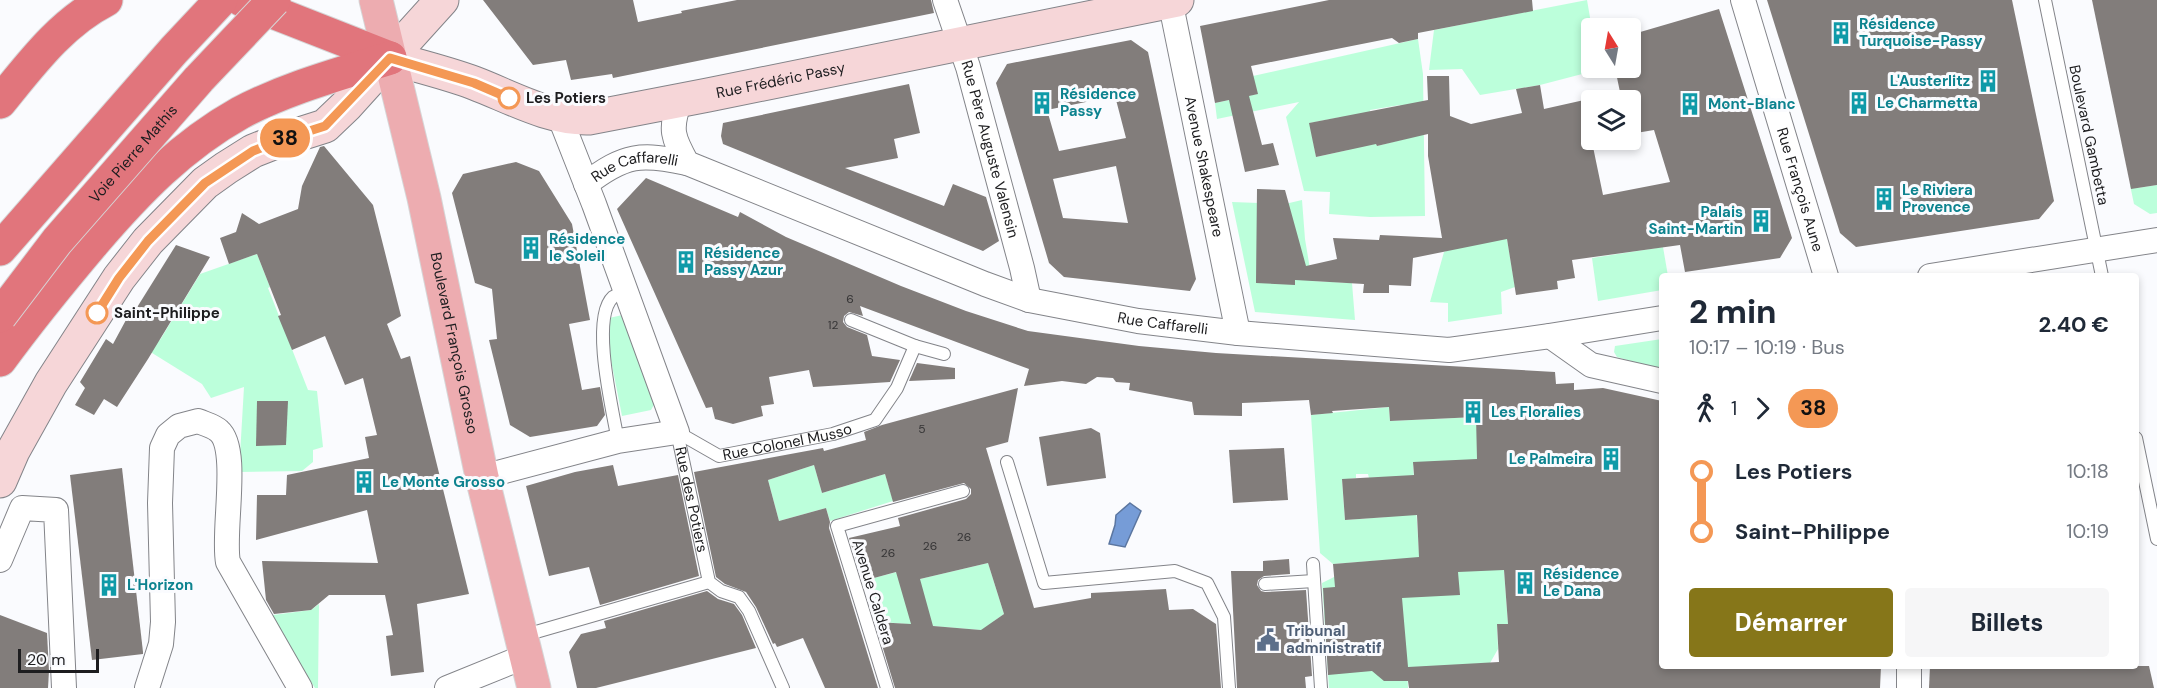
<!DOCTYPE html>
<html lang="fr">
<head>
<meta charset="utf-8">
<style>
	body { margin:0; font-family:"DM Sans",sans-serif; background:#f6f6f7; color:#1f2937; height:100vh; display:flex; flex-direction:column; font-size:22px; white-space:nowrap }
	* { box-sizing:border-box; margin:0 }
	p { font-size:20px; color:#747a83 }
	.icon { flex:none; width:33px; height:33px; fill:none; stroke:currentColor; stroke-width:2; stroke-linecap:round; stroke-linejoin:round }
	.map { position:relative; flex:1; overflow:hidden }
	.drawer { position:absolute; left:1659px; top:273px; width:480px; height:396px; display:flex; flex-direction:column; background:#fff; border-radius:6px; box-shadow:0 3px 9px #0003 }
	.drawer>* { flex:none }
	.badge { padding:0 12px; border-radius:20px; font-size:21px; line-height:39px }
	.needle { width:39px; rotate:349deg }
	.buttons { position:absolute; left:1581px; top:18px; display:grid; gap:12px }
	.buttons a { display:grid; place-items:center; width:60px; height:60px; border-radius:6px; background:#fff; box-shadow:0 3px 9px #0003; font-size:30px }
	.scale { position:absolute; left:18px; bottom:15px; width:81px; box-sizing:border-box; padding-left:6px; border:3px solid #1d1d1f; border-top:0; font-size:16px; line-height:21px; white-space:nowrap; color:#1d1d1f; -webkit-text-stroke:4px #fafbfe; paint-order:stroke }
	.map>.badge { position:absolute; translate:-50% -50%; box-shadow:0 0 0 3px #fff }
	.legs { display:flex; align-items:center; gap:9px; height:66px; padding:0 30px; font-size:20px }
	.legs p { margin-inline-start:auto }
	.overview { display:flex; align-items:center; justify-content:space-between; height:102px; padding:0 30px }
	h1 { font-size:33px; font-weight:800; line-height:45px }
	.primary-button { display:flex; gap:12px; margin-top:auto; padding:12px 30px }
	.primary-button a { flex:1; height:69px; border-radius:6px; background:#867619; color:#fff; font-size:24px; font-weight:800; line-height:69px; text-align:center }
	.primary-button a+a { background:#f6f6f7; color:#1f2937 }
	ul { padding:0 30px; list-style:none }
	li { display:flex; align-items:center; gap:21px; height:60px; font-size:22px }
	li i { display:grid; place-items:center; width:9px; height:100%; margin:0 8px; background:currentColor }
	li i::after { content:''; width:15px; height:15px; margin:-8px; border:4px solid; border-radius:50%; background:#fff }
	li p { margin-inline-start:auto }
	li:first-child i { background:linear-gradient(#0000 50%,currentColor 0) }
	li:last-child i { background:linear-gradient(currentColor 50%,#0000 0) }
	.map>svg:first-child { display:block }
</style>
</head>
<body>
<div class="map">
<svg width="2157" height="688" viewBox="0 0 2157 688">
	<rect width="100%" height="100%" fill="#fafbfe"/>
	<g fill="#bcffdb" fill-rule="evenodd">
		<path d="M1587,0c4,23 10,51 -1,73l-46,12 -60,10 -18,-26 -33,1 5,-40z"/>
		<path d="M1418,39l5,35 2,142 -55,1 -41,-3 1,-22 -26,-1 -18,-74 13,-15 -82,17 -2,-16 42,-9 -4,-18zM1400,105l8,33 -31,8 -7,-36zM1341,117l7,33 -32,7 -6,-34z"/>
		<path d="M2130,185l7,3 20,-3v28l-7,1 -16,-10z"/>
		<path d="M1302,200l3,39 7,42 40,2 3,37 -100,-8 -23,-110 53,2z"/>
		<path d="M1505,227l10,60 -14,5 1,22 -54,8v-19l-18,-1 14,-50z"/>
		<path d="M1663,247l5,29h-6v14l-64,11 -6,-43z"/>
		<path d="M257,254l13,33 -2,1 40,102 9,1 6,56 -10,3v12l-11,9 -63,1 5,-85 -33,11 -9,-14 -66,-41 24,-3 40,-66z"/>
		<path d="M627,314l32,82 -8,14 -29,6 -13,-66v-32z"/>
		<path d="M1662,339v31l-45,-13 -3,-5 1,-6z"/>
		<path d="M1389,407l1,14 86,-4 3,38 -26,58 -40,-49 9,132 35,-29 31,-2 16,5 4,54 -11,1 1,24 -8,14 -83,5 1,20h-79l-7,-105 12,-6 66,-6 -1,-12 -66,5 -13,-11 -9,-138zM1356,474h12l1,4 15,-1 2,40 -41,3 -3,-40 14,-2z"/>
		<path d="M814,465l8,28 63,-19 8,27 -63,20 -4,-13 -47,13 -11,-41z"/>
		<path d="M988,563l16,51 -10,7 -1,10 -111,-9 -12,-43 46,-12 4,12z"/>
		<path d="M319,604l-1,84h-3l-49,-74 1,-3 6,4 38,-5z"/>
	</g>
	<path fill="#769cd7" stroke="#5b76a0" stroke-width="1.5" d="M1130,503l11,8 -16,36 -16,-3 6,-19 1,-10z"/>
	<g fill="#827d7b" fill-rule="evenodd">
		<path d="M483,0h150l5,22 44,-9 -1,-2 56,-11h194l3,13 -321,65 -1,-4 -41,6 -5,-20 -33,5z"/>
		<path d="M1329,0h203l1,11 -115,22v6l-19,4 -7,-5 -141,28 7,28 -9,2 13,49 11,-2 6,22 -34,7 -16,-72 -14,3 -15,-77z"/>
		<path d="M1767,0h245l42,201 -15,18 -183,28 -16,-14z"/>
		<path d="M2092,0h65v185l-26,4z"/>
		<path d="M1719,9l73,229 -12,20 -95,14 -5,-27 -108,15 3,18 -18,3 1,8 -42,6 -9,-56 -94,19 -2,28 -22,-1v8h-26l1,-9 -69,-4v5l-39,-2 1,-94 28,1 21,76 31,-7 -4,-21 46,2 1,-5 62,3 -14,-82v-22l-51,12 -1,-2 -60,13 -7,-34 119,-23 -1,-24h22l1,40 21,8 51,-11 -6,-24 24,-4 4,24 76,-17 -5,-24h15v-33zM1592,100h38v34l24,-4 16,52 -67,13 -11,-53 10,-2h-10z"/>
		<path d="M1131,40l17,12 48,227 -6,12 -126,-14 -15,-14 -53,-180 11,-19zM1115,96l11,42 -67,13 -12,-41zM1116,166l12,57 -65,-5 -10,-39z"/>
		<path d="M909,84l11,49 -26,6 4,19 -53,10 99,38 9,-22 33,13 13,44 -16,10 -260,-107 -2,-8 2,-13z"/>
		<path d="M324,146l49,59 28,111 -14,8 14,35 9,-3 59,238 -52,10 7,68 -33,4 -5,-40 7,-1 -8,-40h-56l-18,15 -37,4 -8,-14 -4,-39 116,2 -11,-53 -111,30 1,-45h29l1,-20 82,-17 -4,-21 12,-2 -14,-57 -18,7 -20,-49 -33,14 -14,-34 3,-1 -24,-61 -28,10 -9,-26 16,-6 6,-19 17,11 39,-15 4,-23 18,-39z"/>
		<path d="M516,162l23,9 33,53 18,96 -21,4 13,66 18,-3 5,28 -8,11 -67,11 -20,-12 -21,-85 8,-1 -5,-50 -17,-6 -23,-90 11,-19z"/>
		<path d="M646,178l92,39 2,-5 46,25 115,49 65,25 62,20 111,15 77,7 339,19 1,12 18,-1v7l29,-2 59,13v265h219l-1,22h-471l-1,-7h-24l-12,-10 -44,4 -5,-87 12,-1 -2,-23 86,-7 -2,-42 -72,5 -3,-41 72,-4 -1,-13 64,-3 -1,-42 -86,4 -1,-14 -57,4 1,2 -22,2 -2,-15 -67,3v13l-48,-1 -2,-13 -63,-12 1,-7 -14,-1 -3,-4 -16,-1 -11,7 -24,-3 -38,5 5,-17 -169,-63 3,10 -14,-4 -5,4 -1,6 4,5 20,8 5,21 28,4 -10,22 -77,5 -4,-17 -40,7 5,27 -13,2 2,10 -30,8 -18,-5 -3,-12 -6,1 -89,-199zM1504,570l4,54h-11l2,38 -91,5 -6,-69 58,-3 -2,-23z"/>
		<path d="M176,245l34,12 -62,102 -31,48 -13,-8 -10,16 -19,-10 10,-17 -5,-6 26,-43 7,5 20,-37 3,2z"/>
		<path d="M917,363l38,5v11l-46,2z"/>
		<path d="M1018,388l-10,54 -22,6 48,160 57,-10v-5l75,-4 3,21 24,-1 23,15 5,64h-326l-20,-66 36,2 -15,-52 -33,9 -14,-43 51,-12 -2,-8 68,-19 5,-5v-5l-7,-6 -71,19 -8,-28 -63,19 -8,-28 -46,15 11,41 47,-13 4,14 -1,6 49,160h-53l-22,-50 -26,9 -2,-4 -2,1 -17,-37 -10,-15 -21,-8 -9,-7 -22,-105 129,-24 1,3 42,-11 -2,-8 18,-7zM988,563l16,51 -23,16 -48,-4 -13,-47z"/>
		<path d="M257,401h31l-2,44 -30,1z"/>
		<path d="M1091,428l9,5 6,45 -59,8 -8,-49z"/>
		<path d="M1284,448l4,52 -55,3 -4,-53z"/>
		<path d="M613,465l5,21 60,-11 21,101 -99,29 -11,-38 -40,9 -23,-90 49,-14z"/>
		<path d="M122,468l21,184v2l-51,6 -22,-185z"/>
		<path d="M1289,559l1,15 -26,2 -6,4 -1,5 4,6 4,1 41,-2 6,86 -7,1 1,11h-69l-6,-117h32v-10z"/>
		<path d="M707,591l11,8 16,5 8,11 14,33 -160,40h-19l-8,-36 12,-18 25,-6 -2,-7z"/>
		<path d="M0,615l47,18 2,38 -1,17h-48z"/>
		<path d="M1930,666h219l5,22h-225z"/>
	</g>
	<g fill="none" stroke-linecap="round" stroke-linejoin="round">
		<g stroke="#838489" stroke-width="14">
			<g id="lane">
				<path d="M2045,0l57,276"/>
				<path d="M851,320l64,26 29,8"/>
				<path id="s1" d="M677,432l42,24 114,-22 42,-14 22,-32 18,-42"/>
				<path id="s2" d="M677,432l32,150 12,9 18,6 10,14 34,77"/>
				<path d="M2136,438l21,101"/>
				<path d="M618,441c-5,-29 -28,-123 -5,-144 3,-2 9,-4 13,-5"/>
				<path d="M1007,462l37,121 131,-12 32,12 17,34 5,71"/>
				<path d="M1313,564l8,124"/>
				<path d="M1265,584l49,-3"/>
				<path d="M522,636l187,-54"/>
				<path d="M887,688l-50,-162 126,-35"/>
			</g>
		</g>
		<g stroke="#838489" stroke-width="26">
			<g id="street">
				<path id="s3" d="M945,0l23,67 54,201 7,32"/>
				<path id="s4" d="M1170,0l68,333"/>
				<path id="s5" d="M1743,0l83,276"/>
				<path id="s6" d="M680,101c-11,28 -7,37 7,62l298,121 44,16 109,21 100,12 211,17 101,-14 112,-18"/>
				<path id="s7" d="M586,184c39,-30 55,-31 101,-21"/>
				<path d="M1930,276l227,-36"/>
				<path d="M1550,336l41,29 71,16"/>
				<path d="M482,477l136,-36 59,-9 -83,-228 -35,-89"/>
				<path d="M0,560l22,-52 34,2 8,178"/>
				<path d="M147,688l14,-44 2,-22 -3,-119 2,-55 6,-13 11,-9 19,-5c7,3 16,5 21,10 21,18 3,102 9,131l72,126"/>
				<path d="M447,688l79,-32"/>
				<path d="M1909,688v-22"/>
			</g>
		</g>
		<g stroke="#838489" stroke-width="35">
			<g id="secondary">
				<path id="s8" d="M390,58c28,8 57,15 84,25 37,14 74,36 115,35l119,-23 469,-95"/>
				<path d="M0,481l13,-30 38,-68 68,-105 29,-37 57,-58 21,-15 27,-17 28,-11 44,-14 22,-21 95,-105"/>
			</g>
		</g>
		<g stroke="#d6d6d7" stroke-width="35">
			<g id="primary">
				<path id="s9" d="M376,0l48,198 58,279 52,211"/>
			</g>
		</g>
		<g stroke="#d6d6d7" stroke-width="35">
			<g id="highway">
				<path d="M242,0l148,58"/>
				<path d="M0,102c31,-38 61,-79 106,-102"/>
				<path d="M0,249l174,-199 47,-50"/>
				<path d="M0,360c30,-41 61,-79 94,-118 43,-50 87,-96 146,-129 47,-25 100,-39 150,-55"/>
			</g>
		</g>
		<use href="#lane" stroke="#fff" stroke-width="12"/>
		<use href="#street" stroke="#fff" stroke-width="24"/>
		<use href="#secondary" stroke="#f6d6d8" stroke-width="33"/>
		<use href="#primary" stroke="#edacb0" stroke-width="33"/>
		<use href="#highway" stroke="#e1757c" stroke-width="33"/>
		<g stroke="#d6d6d7" stroke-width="35" stroke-linecap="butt">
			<g id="highway-bridge">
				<path id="s10" d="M0,316l57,-75 142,-162 75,-79"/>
			</g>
		</g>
		<use href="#highway-bridge" stroke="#e1757c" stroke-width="33"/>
	</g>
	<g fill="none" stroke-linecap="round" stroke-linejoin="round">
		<g stroke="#fff" stroke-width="14">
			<path id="line-1" d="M97,313l22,-35 29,-37 57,-58 48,-32 28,-11 44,-14 65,-68 84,25 35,15"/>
		</g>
		<use href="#line-1" stroke="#f49855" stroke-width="9"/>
	</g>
	<defs>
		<g id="building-bare" transform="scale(1.8)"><path d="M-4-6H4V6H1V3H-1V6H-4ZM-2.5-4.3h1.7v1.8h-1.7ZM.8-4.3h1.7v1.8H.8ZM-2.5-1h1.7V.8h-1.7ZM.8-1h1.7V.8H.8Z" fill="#0f9aa8" stroke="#fafbfe" stroke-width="2.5" paint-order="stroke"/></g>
		<g id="civic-bare" transform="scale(1.8)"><path d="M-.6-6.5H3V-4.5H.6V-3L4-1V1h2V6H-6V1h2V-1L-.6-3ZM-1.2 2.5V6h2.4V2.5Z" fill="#5c6f8a" stroke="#fafbfe" stroke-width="2.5" paint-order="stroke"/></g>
	</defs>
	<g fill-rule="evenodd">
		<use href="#building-bare" x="1841" y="33"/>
		<use href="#building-bare" x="1988" y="81"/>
		<use href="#building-bare" x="1042" y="103"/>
		<use href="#building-bare" x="1859" y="103"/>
		<use href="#building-bare" x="1690" y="104"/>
		<use href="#building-bare" x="1884" y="199"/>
		<use href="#building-bare" x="1761" y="221"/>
		<use href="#building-bare" x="531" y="248"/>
		<use href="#building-bare" x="686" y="262"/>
		<use href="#building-bare" x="1473" y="412"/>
		<use href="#building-bare" x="1611" y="459"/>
		<use href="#building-bare" x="364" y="482"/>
		<use href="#building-bare" x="1525" y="583"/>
		<use href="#building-bare" x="109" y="585"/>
		<use href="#civic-bare" x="1268" y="640"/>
	</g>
	<g fill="#fff" stroke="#f49855" stroke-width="3">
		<circle cx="509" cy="98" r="10"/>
		<circle cx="97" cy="313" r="10"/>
	</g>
	<g text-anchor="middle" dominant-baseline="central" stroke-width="6" stroke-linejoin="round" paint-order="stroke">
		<g font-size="12" fill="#363536">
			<text x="850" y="299">6</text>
			<text x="833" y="325">12</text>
			<text x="922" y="429">5</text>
			<text x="964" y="537">26</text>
			<text x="930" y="546">26</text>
			<text x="888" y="553">26</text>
		</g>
		<g font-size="15" font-weight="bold" fill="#0d838f" stroke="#fafbfe" text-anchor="start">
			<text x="1859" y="24">Résidence<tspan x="1859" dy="17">Turquoise-Passy</tspan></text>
			<text x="1970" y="81" text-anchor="end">L'Austerlitz</text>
			<text x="1060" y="94">Résidence<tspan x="1060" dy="17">Passy</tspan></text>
			<text x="1877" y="103">Le Charmetta</text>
			<text x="1708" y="104">Mont-Blanc</text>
			<text x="1902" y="190">Le Riviera<tspan x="1902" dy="17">Provence</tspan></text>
			<text x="1743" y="212" text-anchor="end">Palais<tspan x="1743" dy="17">Saint-Martin</tspan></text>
			<text x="549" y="239">Résidence<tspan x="549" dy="17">le Soleil</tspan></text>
			<text x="704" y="253">Résidence<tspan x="704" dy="17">Passy Azur</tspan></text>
			<text x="1491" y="412">Les Floralies</text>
			<text x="1593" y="459" text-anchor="end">Le Palmeira</text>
			<text x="382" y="482">Le Monte Grosso</text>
			<text x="1543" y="574">Résidence<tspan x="1543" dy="17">Le Dana</tspan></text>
			<text x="127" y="585">L'Horizon</text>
		</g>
		<g font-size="15" fill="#1d1d1f" stroke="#fafbfe">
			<text stroke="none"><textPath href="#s8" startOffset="404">Rue Frédéric Passy</textPath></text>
			<text transform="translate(2089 135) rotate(78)">Boulevard Gambetta</text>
			<text stroke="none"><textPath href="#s3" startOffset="156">Rue Père Auguste Valensin</textPath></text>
			<text stroke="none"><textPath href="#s10" startOffset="210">Voie Pierre Mathis</textPath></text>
			<text stroke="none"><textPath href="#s4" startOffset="170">Avenue Shakespeare</textPath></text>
			<text stroke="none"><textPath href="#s7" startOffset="54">Rue Caffarelli</textPath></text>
			<text stroke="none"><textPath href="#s5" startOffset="198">Rue François Aune</textPath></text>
			<text stroke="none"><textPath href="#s6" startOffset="570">Rue Caffarelli</textPath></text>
			<text stroke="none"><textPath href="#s9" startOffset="352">Boulevard François Grosso</textPath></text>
			<text stroke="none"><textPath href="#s1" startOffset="118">Rue Colonel Musso</textPath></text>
			<text stroke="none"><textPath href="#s2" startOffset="69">Rue des Potiers</textPath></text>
			<text transform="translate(873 592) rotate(73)">Avenue Caldera</text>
		</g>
		<g font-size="15" font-weight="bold" fill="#1d1d1f" stroke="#fafbfe" text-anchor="start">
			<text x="526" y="98">Les Potiers</text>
			<text x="114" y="313">Saint-Philippe</text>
		</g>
		<g font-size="15" font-weight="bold" fill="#4e5e75" stroke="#fafbfe" text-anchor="start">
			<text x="1286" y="631">Tribunal<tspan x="1286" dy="17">administratif</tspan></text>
		</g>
	</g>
</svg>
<div class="buttons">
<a><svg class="needle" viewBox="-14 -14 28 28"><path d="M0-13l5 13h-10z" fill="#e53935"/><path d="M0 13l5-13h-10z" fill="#747a83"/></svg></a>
<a><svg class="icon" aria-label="layers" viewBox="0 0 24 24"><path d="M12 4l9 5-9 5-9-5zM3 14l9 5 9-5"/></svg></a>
</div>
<div class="scale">20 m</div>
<b class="badge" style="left:285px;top:138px;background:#f49855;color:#111">38</b>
<section class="drawer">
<div class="overview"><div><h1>2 min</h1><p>10:17 – 10:19 · Bus</p></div><b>2.40 €</b></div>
<div class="legs"><svg class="icon" aria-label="walk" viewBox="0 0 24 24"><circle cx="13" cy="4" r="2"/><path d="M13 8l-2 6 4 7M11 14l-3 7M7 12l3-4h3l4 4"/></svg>1<svg class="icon" aria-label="forward" viewBox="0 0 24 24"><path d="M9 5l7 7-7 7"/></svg><b class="badge" style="background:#f49855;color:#111">38</b></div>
<ul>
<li><i style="color:#f49855"></i><b>Les Potiers</b><p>10:18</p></li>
<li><i style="color:#f49855"></i><b>Saint-Philippe</b><p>10:19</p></li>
</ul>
<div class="primary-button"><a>Démarrer</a><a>Billets</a></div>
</section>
</div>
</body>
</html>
